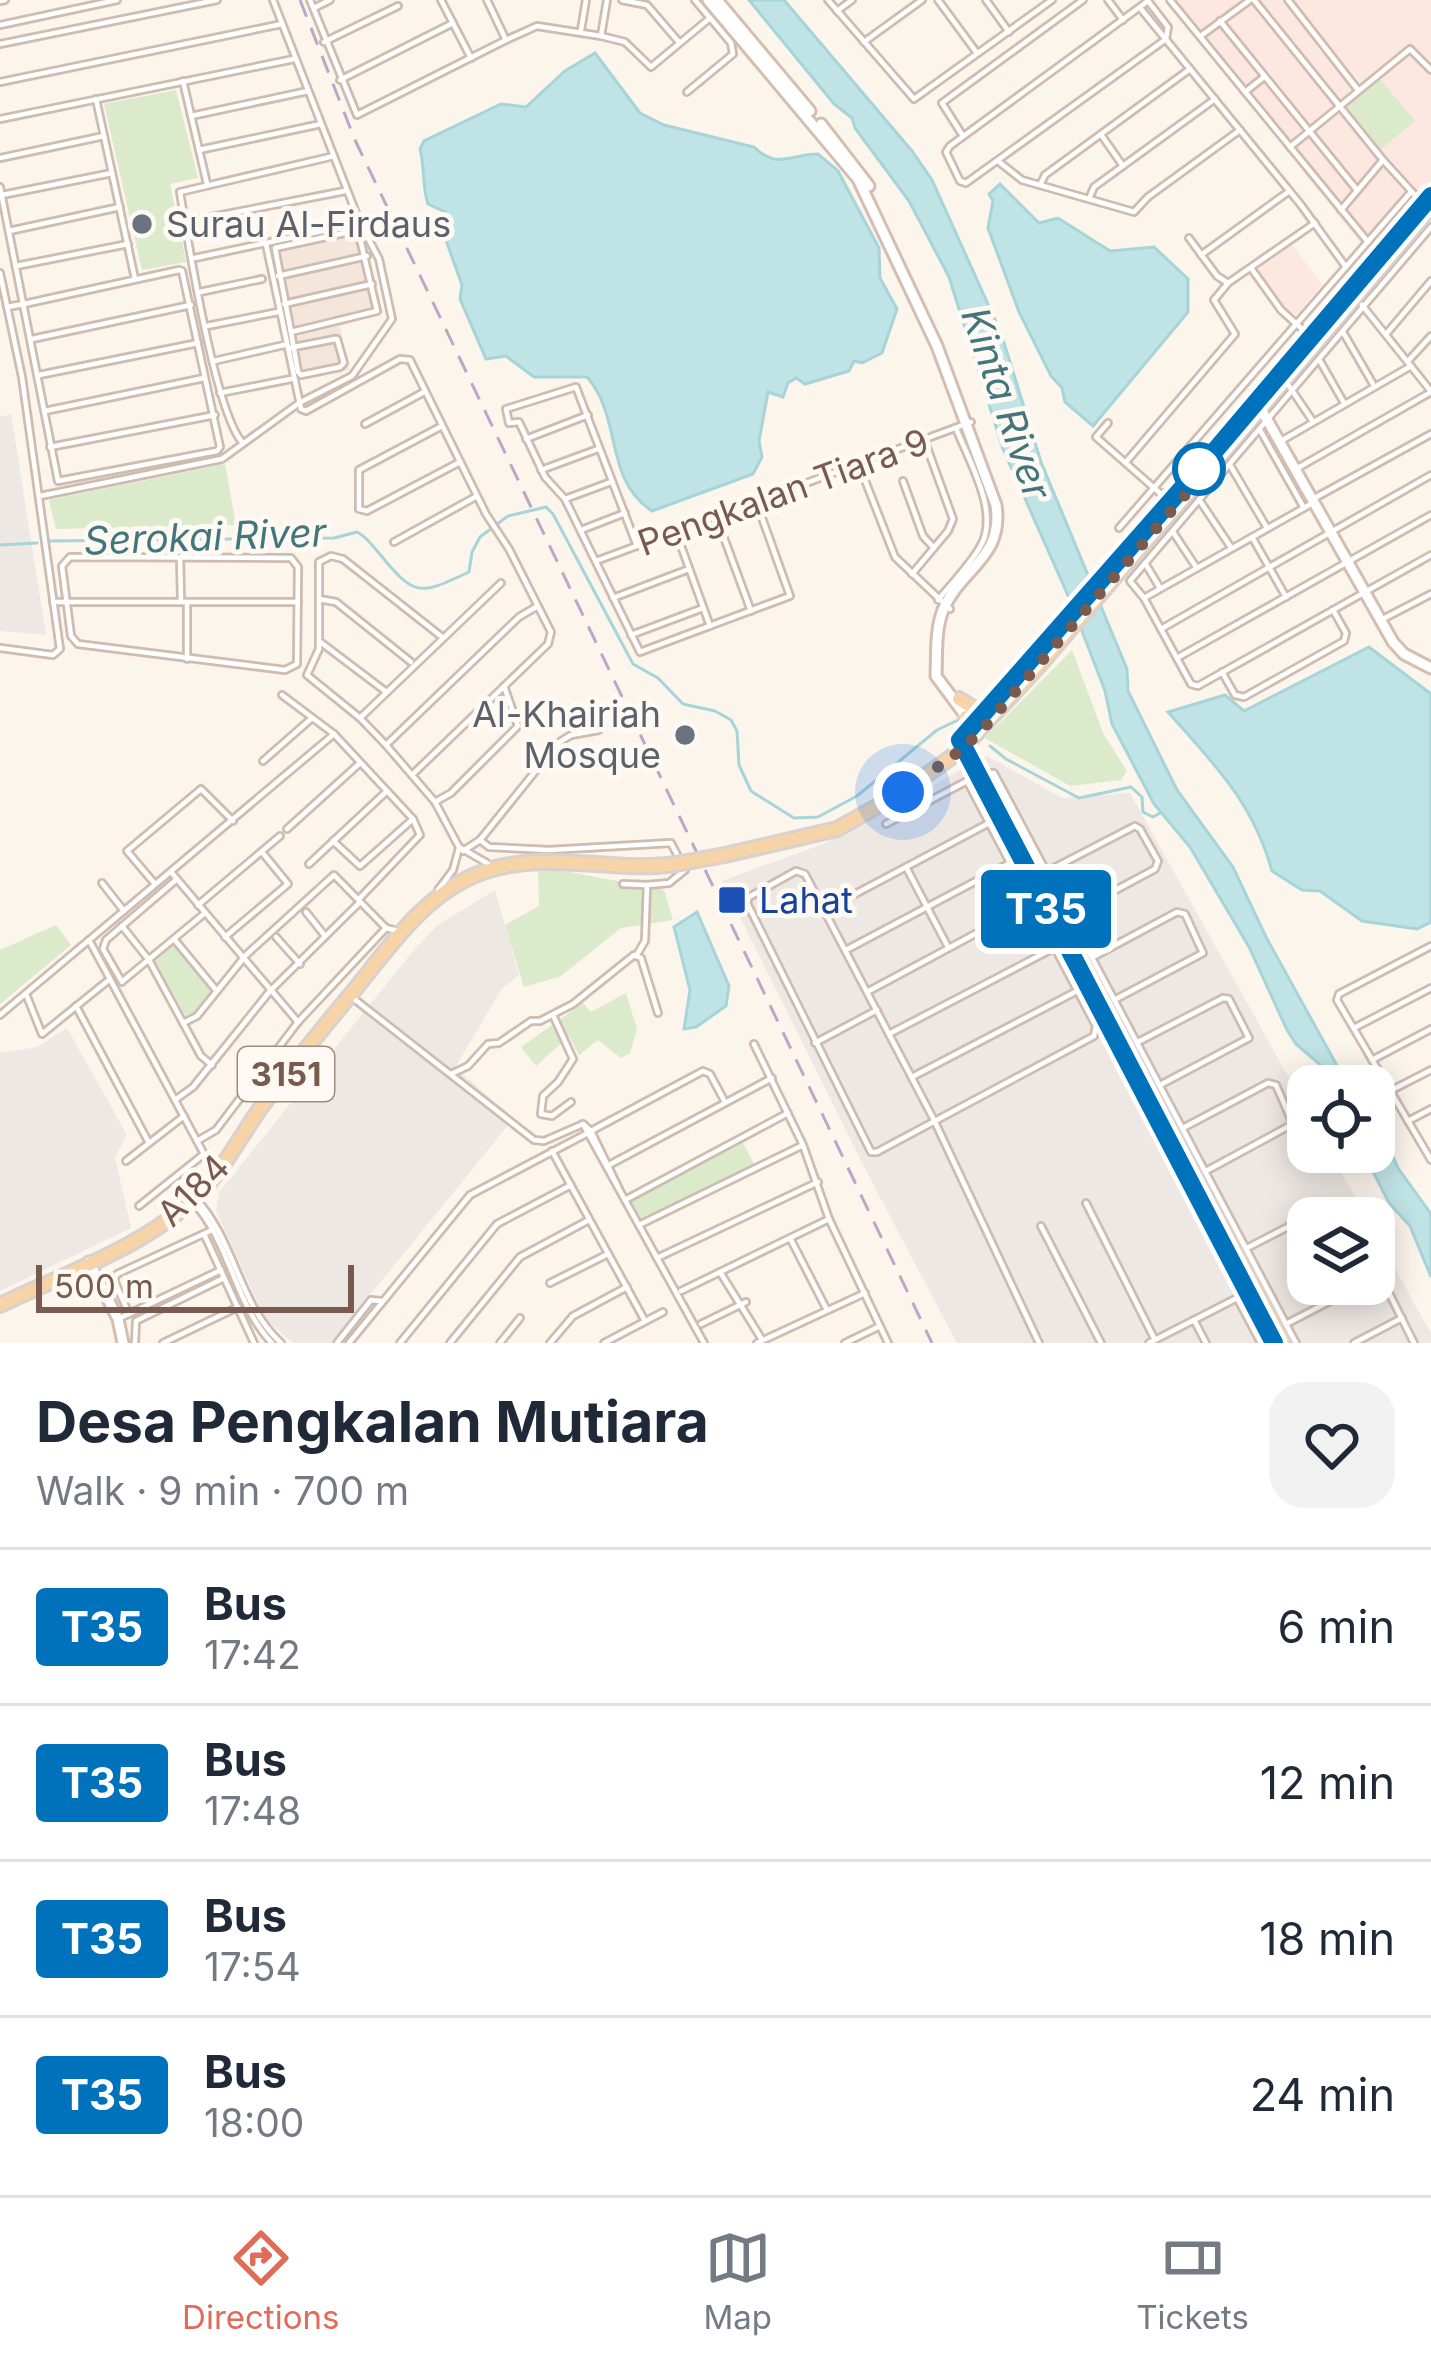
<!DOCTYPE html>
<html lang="en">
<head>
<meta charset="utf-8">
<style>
	body { margin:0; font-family:Inter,sans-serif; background:#f2f2f3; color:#1f2937; height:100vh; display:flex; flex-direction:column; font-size:45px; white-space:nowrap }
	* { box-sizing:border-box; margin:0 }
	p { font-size:39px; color:#747a83 }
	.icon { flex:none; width:66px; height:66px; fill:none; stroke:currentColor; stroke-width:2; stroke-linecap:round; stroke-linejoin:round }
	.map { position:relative; height:1343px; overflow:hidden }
	.sheet { display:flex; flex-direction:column; background:#fff; flex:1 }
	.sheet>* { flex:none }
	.badge { padding:0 24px; border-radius:9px; font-size:42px; line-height:78px }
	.controls { position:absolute; left:1287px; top:1065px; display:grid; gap:24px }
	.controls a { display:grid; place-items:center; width:108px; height:108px; border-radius:24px; background:#fff; box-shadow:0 6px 30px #0003; font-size:60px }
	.scale { position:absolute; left:36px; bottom:30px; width:318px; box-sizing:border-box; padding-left:12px; border:6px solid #785a4f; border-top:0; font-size:33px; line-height:42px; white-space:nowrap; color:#785a4f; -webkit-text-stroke:9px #fef9f3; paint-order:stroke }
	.you { position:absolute; width:60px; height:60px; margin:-30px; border:9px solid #fff; border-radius:50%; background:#1a73e8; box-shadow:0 0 0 18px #1a73e833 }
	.map>.badge { position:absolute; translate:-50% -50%; box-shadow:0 0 0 6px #fff }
	.round { display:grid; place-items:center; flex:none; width:126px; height:126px; border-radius:36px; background:#f2f2f3 }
	.headline { display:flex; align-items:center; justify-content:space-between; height:204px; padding:0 36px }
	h1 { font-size:57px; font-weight:700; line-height:90px }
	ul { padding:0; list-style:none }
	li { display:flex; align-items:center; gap:36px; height:156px; padding:0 36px; border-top:3px solid #e0e1e3 }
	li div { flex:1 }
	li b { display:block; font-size:45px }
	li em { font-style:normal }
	li .badge { min-width:132px; font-weight:700; text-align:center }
	.tabs { display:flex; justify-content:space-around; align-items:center; height:168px; border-top:3px solid #e0e1e3; background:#fff; font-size:33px; color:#747a83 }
	.tabs a { display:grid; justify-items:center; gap:6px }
	.tabs .active { color:#e06b57 }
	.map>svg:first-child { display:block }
</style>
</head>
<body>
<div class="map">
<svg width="1431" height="1343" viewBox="0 0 1431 1343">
	<rect width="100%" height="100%" fill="#fcf5ec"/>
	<path fill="#f4e6db" d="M360,227l12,56 11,30 -43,13 9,44 -52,9 -26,-134z"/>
	<g fill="#fce7e1">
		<path d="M1165,0h266v183l-60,73z"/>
		<path d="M1291,243l31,42 -25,29 -10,-3 -28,-39 1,-6z"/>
	</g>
	<g fill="#eee8e4">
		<path d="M11,414l35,221 -46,-4v-214z"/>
		<path d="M987,756l75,42 68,-5 178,319v40h22l37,66h-59v66h66v-53l57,102v10h-474l-93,-176 -142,-286 101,-37z"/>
		<path d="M495,890l24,85 -18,15 -46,78 59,50 -183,225h-38l-28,-24 -49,-108 4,-20 193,-240 25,-26z"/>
		<path d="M67,1028l60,107 -12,22 16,71 -131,63v-238l37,-6z"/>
	</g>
	<g fill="#daeaca">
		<path d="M1380,79l35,42 -34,28 -34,-42z"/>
		<path d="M176,90l22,88 -28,6 16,78 -44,8 -38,-166z"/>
		<path d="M225,464l11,61 -180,4 -7,-29z"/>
		<path d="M1072,650l31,83 24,38 -6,9 -51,6 -85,-48z"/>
		<path d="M538,866l126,24 9,30 -52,8 -60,48 -37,11 -19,-62 34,-19z"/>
		<path d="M56,925l15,20 -71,59v-54z"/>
		<path d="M174,944l38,46 -18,22 -9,3 -30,-54z"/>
		<path d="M626,993l11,36 -7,24 -9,5 -23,-18 -19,15 -10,-19 -33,30 -15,-19 62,-44 8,9z"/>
		<path d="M743,1143l11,21 -114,56 -9,-18z"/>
	</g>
	<g fill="#c0e3e6" stroke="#a7d4d7" stroke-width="3">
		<path d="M749,0h35l128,151 20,29 69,153 40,129 86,207 1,22 49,99 56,77 33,70 74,134 13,15h-19l-10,-18 -28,-24 -9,-14 -38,-83 -59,-100 -36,-43 -42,-80 -7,-33 -35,-91 -67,-151 -54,-172 -40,-76 -54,-73 -3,-10 -18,-14z"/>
		<path d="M595,53l45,60 24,12 90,22c23,23 37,7 64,7l20,17 41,77 1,30 17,31 -15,44 -20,10 -8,-2 -5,10 -44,13 -9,-6 -8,5 -5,14 -15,-5 -9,49 3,16 -9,17 -101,37c-49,-32 -29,-93 -65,-134h-53l-28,-21 -20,3 -26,-60 2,-14 -19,-53 5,-5 -3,-15 -17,-8c-6,-17 -3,-36 -8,-55l4,-8 77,-37 25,3 39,-36z"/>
		<path d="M1000,184l39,39 19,-5 52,33 44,-4 34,32v33l-95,114 -28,-24 -3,-14 -11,-12 -32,-64 -31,-84 5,-27 -4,-7z"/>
		<path d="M1369,647l62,47v228l-14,7 -55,-8 -42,-30 -18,-1 -30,-19c-19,-69 -58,-107 -104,-159l57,-17 19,16z"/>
		<path d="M697,912l32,74 -3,20 -30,21 -12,2 6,-39 -16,-63z"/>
		<path d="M1374,1112l24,56 33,46v63l-21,-51 -21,-23 -26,-51h11z"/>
	</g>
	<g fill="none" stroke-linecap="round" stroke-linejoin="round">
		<g stroke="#a7d4d7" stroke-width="3">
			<path d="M49,541l285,-3 23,-6c10,5 13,11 21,20 37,45 40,44 91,20l3,-20 8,-15 28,-21 38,-9 7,7 80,150 25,14 25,26 32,7 16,9 6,11 2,34 12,26 43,27 24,-1 39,-21 80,-66 23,-11"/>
			<path d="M0,545l37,-2"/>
			<path d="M990,746l16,13 73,39 52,-11 11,10 1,15 10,5 7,-4"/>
		</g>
		<g stroke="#cfbcb1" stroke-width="10">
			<g id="street">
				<path d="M310,0l47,115 149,-75"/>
				<path d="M441,0l30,58"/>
				<path d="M487,0l19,40 31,-14 64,10 24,6 26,25 59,-49 -15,-18"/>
				<path d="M622,0l25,5 31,36"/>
				<path d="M828,0l86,99 138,-99"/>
				<path d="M938,0l39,53"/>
				<path d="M986,0l23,32"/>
				<path d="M1108,0l15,20"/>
				<path d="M1147,0l1,1 20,26 -2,12 -200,144 -6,-2 -14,-29 4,-6 198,-145"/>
				<path d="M1170,0l198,242"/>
				<path d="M1254,0l129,160 41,45"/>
				<path d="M1288,0l70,90"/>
				<path d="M0,1l5,-1"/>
				<path d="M314,8l16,-8"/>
				<path d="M1141,9l160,196 45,62"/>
				<path d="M837,11l15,-11"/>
				<path d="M1220,21l137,169"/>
				<path d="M0,25l117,-25"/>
				<path d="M581,30l5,-30"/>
				<path d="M1202,35l48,-35"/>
				<path d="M601,36l6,-36"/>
				<path d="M324,42l74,-36"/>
				<path d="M864,42l58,-42"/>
				<path d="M0,44l217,-44"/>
				<path d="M340,80l113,-57"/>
				<path d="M183,81l24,103"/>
				<path d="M0,82l282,-58"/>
				<path d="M687,92l46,-38 -2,-11 -20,-24"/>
				<path d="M1245,92l19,-15"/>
				<path d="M96,99l39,180"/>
				<path d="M191,116l117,-25"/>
				<path d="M0,119l294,-60"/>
				<path d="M963,136l-21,-33 141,-103"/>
				<path d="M1102,136l21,30"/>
				<path d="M1290,147l120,-98 21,21"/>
				<path d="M199,150l122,-26"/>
				<path d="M0,158l104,-22"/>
				<path d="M998,161l24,19 112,32 14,-15 92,-67"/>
				<path d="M1040,185l5,-10 145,-106"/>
				<path d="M0,187l58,294 159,-30 3,-4 -38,-176 -3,-1 -155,34 -17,3"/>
				<path d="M2,195l110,-22"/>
				<path d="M1089,199l5,-12 121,-88"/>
				<path d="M1341,210l42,-50"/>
				<path d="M185,222l160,-31"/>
				<path d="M1431,227l-301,354 14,17 47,86 7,2 233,-131"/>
				<path d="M358,230l19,81 -86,21 -16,-84z"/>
				<path d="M9,231l111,-24"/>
				<path d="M1189,238l28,38 11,7"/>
				<path d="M266,244l35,165 5,2 94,-52 10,1 76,154 23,35 42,83 -3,12 -135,130"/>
				<path d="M1201,255l87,-63"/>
				<path d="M195,258l165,-35"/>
				<path d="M16,266l112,-22"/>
				<path d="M1251,268l30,42 31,28"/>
				<path d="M0,273l22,104 38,272 -7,6 -53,-7"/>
				<path d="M278,276l89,-20"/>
				<path d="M200,292l62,-13"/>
				<path d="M284,304l88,-20"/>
				<path d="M1362,305l68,85"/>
				<path d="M207,326l71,-14"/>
				<path d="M1343,332l30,52"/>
				<path d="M1387,333l44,-52"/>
				<path d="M32,339l159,-34"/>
				<path d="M288,349l6,-2 41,-8h2l7,24 -4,4 -39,8 -3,-3 -7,-40"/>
				<path d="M214,361l70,-16"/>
				<path d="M1320,361l24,42"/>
				<path d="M1408,361l23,-25"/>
				<path d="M39,375l159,-32"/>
				<path d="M1285,380l27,40"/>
				<path d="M220,393l71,-14"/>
				<path d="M45,411l159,-33"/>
				<path d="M1108,423l-12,14 65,57"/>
				<path d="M365,424l59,-32"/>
				<path d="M440,427l-81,43v39l8,2 93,-49"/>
				<path d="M1260,430l44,78"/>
				<path d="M526,439l62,-24"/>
				<path d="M1281,441l130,-75"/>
				<path d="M242,442c-27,-31 -54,-200 -62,-250l154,-36"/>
				<path d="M50,447l165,-32"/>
				<path d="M1126,462l109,-128 -21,-34 14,-17 87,-60"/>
				<path d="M859,465l36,92 55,52"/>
				<path d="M1230,465l37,63"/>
				<path d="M1296,469l135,-77"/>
				<path d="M541,470l57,-21"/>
				<path d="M903,481l20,55 11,12"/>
				<path d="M1161,494l15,-4 31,-30"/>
				<path d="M40,496l182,-37 77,-56 53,-27 40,-57 -13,-60 -19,-36 -87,-223"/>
				<path d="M565,499l46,-17"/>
				<path d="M1313,499l118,-65"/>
				<path d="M1200,501l30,45"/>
				<path d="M716,516l35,95"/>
				<path d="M1147,527l14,-23v-10"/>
				<path d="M1119,528l292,-336"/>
				<path d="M581,530l44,-17"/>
				<path d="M676,532l34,94"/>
				<path d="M1173,532l23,35"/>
				<path d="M1252,537l34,60"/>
				<path d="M394,542l83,-46"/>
				<path d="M637,546l-61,-159 -70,22 3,14 10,-1 26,55 20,22 75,153 150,-56 -34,-95"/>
				<path d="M70,557l221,1 7,9 -1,97 -12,6 -207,-26 -7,-8 -9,-70z"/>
				<path d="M180,558l1,42"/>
				<path d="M596,561l375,-139"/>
				<path d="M1145,563l15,25"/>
				<path d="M912,574l36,-43 5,-12 -29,-80"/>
				<path d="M613,598l76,-29"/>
				<path d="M1144,598l167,-94"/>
				<path d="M319,599l17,3 75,60"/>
				<path d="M938,600c14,-17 31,-34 42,-53 21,-34 -12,-87 -24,-119"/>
				<path d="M53,602h245"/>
				<path d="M1381,620l50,-26"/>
				<path d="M1161,629l270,-154"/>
				<path d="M631,635l72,-27"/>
				<path d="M442,637l-99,-78 -12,-3 -12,6v87l-12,26 53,43 26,27 49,57 24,45 28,16 4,6"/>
				<path d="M319,641l66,50"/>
				<path d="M1177,658l254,-143"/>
				<path d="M187,659v-55"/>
				<path d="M1222,672l13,23 9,2 100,-56 2,-8 -13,-23"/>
				<path d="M282,695l52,39 79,85 7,16 -61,64"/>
				<path d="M360,718l141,-135"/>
				<path d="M386,745l133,-128 17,-10"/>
				<path d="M263,761l49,-43"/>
				<path d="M967,781l129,245 -2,10 -217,116h-6l-124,-249 2,-6 47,-26 9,3 129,246 105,223"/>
				<path d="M435,802l16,-9 67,-67 -14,-40"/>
				<path d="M886,824l96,-51h12l302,570"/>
				<path d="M287,829l73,-66"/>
				<path d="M480,840l78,-97 13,-8 28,-5"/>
				<path d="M333,841l27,25 53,-47"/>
				<path d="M463,851l17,-11 9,7 60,3 122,-7 14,27 -16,13 -22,2 -2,56 -9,15"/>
				<path d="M309,864l78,-73"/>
				<path d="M906,867l42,80"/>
				<path d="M1048,871l87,-45 5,3 18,32 -3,8 -84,45"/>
				<path d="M171,872l127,150"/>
				<path d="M102,883l22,28"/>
				<path d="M155,884l-28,-33 74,-62 32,32"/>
				<path d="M623,884l24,1"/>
				<path d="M438,890l15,-20 6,-22"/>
				<path d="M198,905l82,-69"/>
				<path d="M825,910l164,-87"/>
				<path d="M306,912l19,24"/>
				<path d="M122,926l27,34 52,96 11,9"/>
				<path d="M225,937l63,-53 -26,-32"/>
				<path d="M276,937l24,27"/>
				<path d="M174,939l42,51"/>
				<path d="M89,940l115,214 18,11"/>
				<path d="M1431,946l-92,48 -2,6 94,160"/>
				<path d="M846,950l164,-87"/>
				<path d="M1093,957l84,-45 8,2 18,39 -87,46"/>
				<path d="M124,980l81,-67"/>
				<path d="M122,982l-19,-33 3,-9 71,-61"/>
				<path d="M867,992l175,-94"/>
				<path d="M26,994l16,40 68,-55"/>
				<path d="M353,998l181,142 10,1 39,-17 8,7 28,58"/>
				<path d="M76,1006l73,137"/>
				<path d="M0,1015l334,-281"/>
				<path d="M553,1015l20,44 -15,23 -15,14 -2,18 11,2 19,-14"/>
				<path d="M183,1023l14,-7 49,-61 88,-80 52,53 12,3"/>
				<path d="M1354,1028l77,-40"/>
				<path d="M889,1034l165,-86"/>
				<path d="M1138,1042l85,-44 6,1 20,39 -87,46"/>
				<path d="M815,1043l62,-33"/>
				<path d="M754,1044l49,101 26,74 59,124"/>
				<path d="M1372,1060l59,-31"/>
				<path d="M451,1074l17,-8 20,-22 11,-1 32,-22h9l33,-17 61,-49 7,3 17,55"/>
				<path d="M912,1077l165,-86"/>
				<path d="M1390,1091l41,-21"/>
				<path d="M175,1100l18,-13 77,-96 89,-88"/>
				<path d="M1408,1121l23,-12"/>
				<path d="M583,1124l121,219"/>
				<path d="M1183,1128l85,-45 8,2 17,39 -87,47"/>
				<path d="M591,1131l112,-60 7,3 15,28"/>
				<path d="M197,1141l19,-11 82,-108 88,-94"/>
				<path d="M552,1151l93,170"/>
				<path d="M126,1161l58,-45"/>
				<path d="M609,1165l163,-87"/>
				<path d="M195,1198c40,41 43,106 86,145"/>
				<path d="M625,1200l163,-87"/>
				<path d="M192,1201c38,40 42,102 80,142"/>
				<path d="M1086,1203l69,137"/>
				<path d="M139,1206l65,-52"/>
				<path d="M639,1225l162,-79"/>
				<path d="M1041,1226l60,117"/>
				<path d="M204,1234l50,109"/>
				<path d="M790,1238l37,72"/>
				<path d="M1247,1248l89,-46 6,1 8,15"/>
				<path d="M657,1258l161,-76"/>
				<path d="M1374,1263l40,80"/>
				<path d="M720,1272l41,66"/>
				<path d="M550,1283l58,-29"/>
				<path d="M681,1291l148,-72"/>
				<path d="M129,1314l-15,-34 3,-6 95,-44"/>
				<path d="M118,1319l103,-49"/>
				<path d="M1194,1320l12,23"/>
				<path d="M1288,1323l75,-39"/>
				<path d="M701,1324l45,-22"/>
				<path d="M135,1343l1,-22 88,-43"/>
				<path d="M163,1343l75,-36"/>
				<path d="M337,1343l34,-43 10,1"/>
				<path d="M349,1343l121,-148 116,-61"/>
				<path d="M400,1343l97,-119 74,-39"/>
				<path d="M450,1343l70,-86 69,-37"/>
				<path d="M500,1343l20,-25"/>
				<path d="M550,1343l23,-27 54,-29"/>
				<path d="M604,1343l59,-31"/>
				<path d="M757,1343l108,-50"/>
				<path d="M845,1343l33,-16"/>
				<path d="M1149,1343l88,-45 24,45"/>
				<path d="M1354,1343l48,-25"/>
			</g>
		</g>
		<g stroke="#d4beb1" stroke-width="15">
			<g id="secondary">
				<path d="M708,0l150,179 79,167 59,159c8,53 -35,63 -53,105 -8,20 -6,45 -7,66l32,43"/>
				<path d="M717,0l93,111"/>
				<path d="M821,124l48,62"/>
				<path d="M1261,409l132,233 11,12 27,14"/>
				<path d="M89,1262l29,57 5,24"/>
			</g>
		</g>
		<g stroke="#d9d1ce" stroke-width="18">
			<g id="primary">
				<path d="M959,699l19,12 26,-18"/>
				<path d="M964,737l4,-12 -2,-8"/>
				<path d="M961,741l12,16 311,586"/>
				<path d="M725,855l112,-26 66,-37 58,-42 77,-83 393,-460"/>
				<path d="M1115,1040l83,157"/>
				<path d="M1235,1268l39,75"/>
				<path d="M0,1305c66,-32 145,-58 198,-110 26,-26 43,-60 64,-89 27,-37 56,-72 85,-107 41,-49 76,-107 139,-128 63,-21 126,2 190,-7"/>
			</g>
		</g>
		<use href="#street" stroke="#fff" stroke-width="4.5"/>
		<use href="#secondary" stroke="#fff" stroke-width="9"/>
		<use href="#primary" stroke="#f7d4a8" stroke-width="12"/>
		<path stroke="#b7a9c7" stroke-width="3" stroke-dasharray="18 12" stroke-linecap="butt" d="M300,0l55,140 577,1203"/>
		<g stroke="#d9d1ce" stroke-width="18" stroke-linecap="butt">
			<path id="primary-bridge" d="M676,864l49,-9"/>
		</g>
		<use href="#primary-bridge" stroke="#f7d4a8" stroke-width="12"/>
	</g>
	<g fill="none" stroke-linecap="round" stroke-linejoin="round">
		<g stroke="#fff" stroke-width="27">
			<path id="line" d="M1274,1343l-314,-603 247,-280 224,-264"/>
		</g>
		<use href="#line" stroke="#0072bc" stroke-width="18"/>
		<path stroke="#785a4f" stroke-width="12" stroke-dasharray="0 21.6" d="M903,792l58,-42 21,-20 222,-257 -5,-4"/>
	</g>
	<g fill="#6b7280" stroke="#fef9f3" stroke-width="4.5">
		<circle cx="142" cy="224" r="12"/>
		<circle cx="685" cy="735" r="12"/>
	</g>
	<circle fill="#fff" stroke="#0072bc" stroke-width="6" cx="1199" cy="469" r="24"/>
	<rect fill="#1a4fb4" stroke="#fef9f3" stroke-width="4.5" x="717" y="885" width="30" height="30" rx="6"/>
	<g text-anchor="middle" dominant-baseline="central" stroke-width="10" stroke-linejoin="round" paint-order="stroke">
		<rect fill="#fef9f3" stroke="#a08a80" stroke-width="3" x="238" y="1047" width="96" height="54" rx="9"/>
		<g font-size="33" font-weight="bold" fill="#785a4f">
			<text x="286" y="1074">3151</text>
		</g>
		<g font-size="36" fill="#5b616d" stroke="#fef9f3" text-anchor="start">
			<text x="166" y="224">Surau Al-Firdaus</text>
			<text x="661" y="714" text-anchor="end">Al-Khairiah<tspan x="661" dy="41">Mosque</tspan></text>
		</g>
		<g font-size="36" fill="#785a4f" stroke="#fef9f3">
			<text transform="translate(783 492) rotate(-20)">Pengkalan Tiara 9</text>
			<text transform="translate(193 1190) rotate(-45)">A184</text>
		</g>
		<g font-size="36" fill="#164399" stroke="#fef9f3" text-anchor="start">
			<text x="759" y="900">Lahat</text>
		</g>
		<g font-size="39" font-style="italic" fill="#42767c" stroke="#fef9f3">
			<text transform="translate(1007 403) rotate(71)">Kinta River</text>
			<text transform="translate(205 536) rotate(-2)">Serokai River</text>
		</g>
	</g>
</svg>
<div class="controls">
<a><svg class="icon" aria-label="locate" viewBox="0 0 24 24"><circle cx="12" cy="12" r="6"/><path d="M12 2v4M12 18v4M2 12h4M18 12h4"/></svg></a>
<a><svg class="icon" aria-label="layers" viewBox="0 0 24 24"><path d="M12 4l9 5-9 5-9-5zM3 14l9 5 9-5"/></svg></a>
</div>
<div class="scale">500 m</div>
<div class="you" style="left:903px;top:792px"></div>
<b class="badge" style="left:1046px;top:909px;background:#0072bc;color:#fff">T35</b>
</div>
<section class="sheet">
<div class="headline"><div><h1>Desa Pengkalan Mutiara</h1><p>Walk · 9 min · 700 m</p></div><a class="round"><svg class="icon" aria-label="heart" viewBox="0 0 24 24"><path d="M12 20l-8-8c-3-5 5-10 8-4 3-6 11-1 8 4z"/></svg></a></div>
<ul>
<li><span class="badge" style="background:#0072bc;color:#fff">T35</span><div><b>Bus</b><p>17:42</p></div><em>6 min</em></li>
<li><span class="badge" style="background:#0072bc;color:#fff">T35</span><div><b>Bus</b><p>17:48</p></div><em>12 min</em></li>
<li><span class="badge" style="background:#0072bc;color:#fff">T35</span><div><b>Bus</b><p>17:54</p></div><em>18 min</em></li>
<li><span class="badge" style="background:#0072bc;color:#fff">T35</span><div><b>Bus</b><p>18:00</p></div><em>24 min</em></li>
</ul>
</section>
<nav class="tabs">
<a class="active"><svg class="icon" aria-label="directions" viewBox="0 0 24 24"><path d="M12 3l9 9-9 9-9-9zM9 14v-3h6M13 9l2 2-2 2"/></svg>Directions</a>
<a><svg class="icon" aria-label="map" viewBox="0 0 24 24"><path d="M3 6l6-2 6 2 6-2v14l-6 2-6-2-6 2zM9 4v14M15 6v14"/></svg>Map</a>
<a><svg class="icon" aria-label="tickets" viewBox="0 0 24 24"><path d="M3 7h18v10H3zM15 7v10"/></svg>Tickets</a>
</nav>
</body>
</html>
